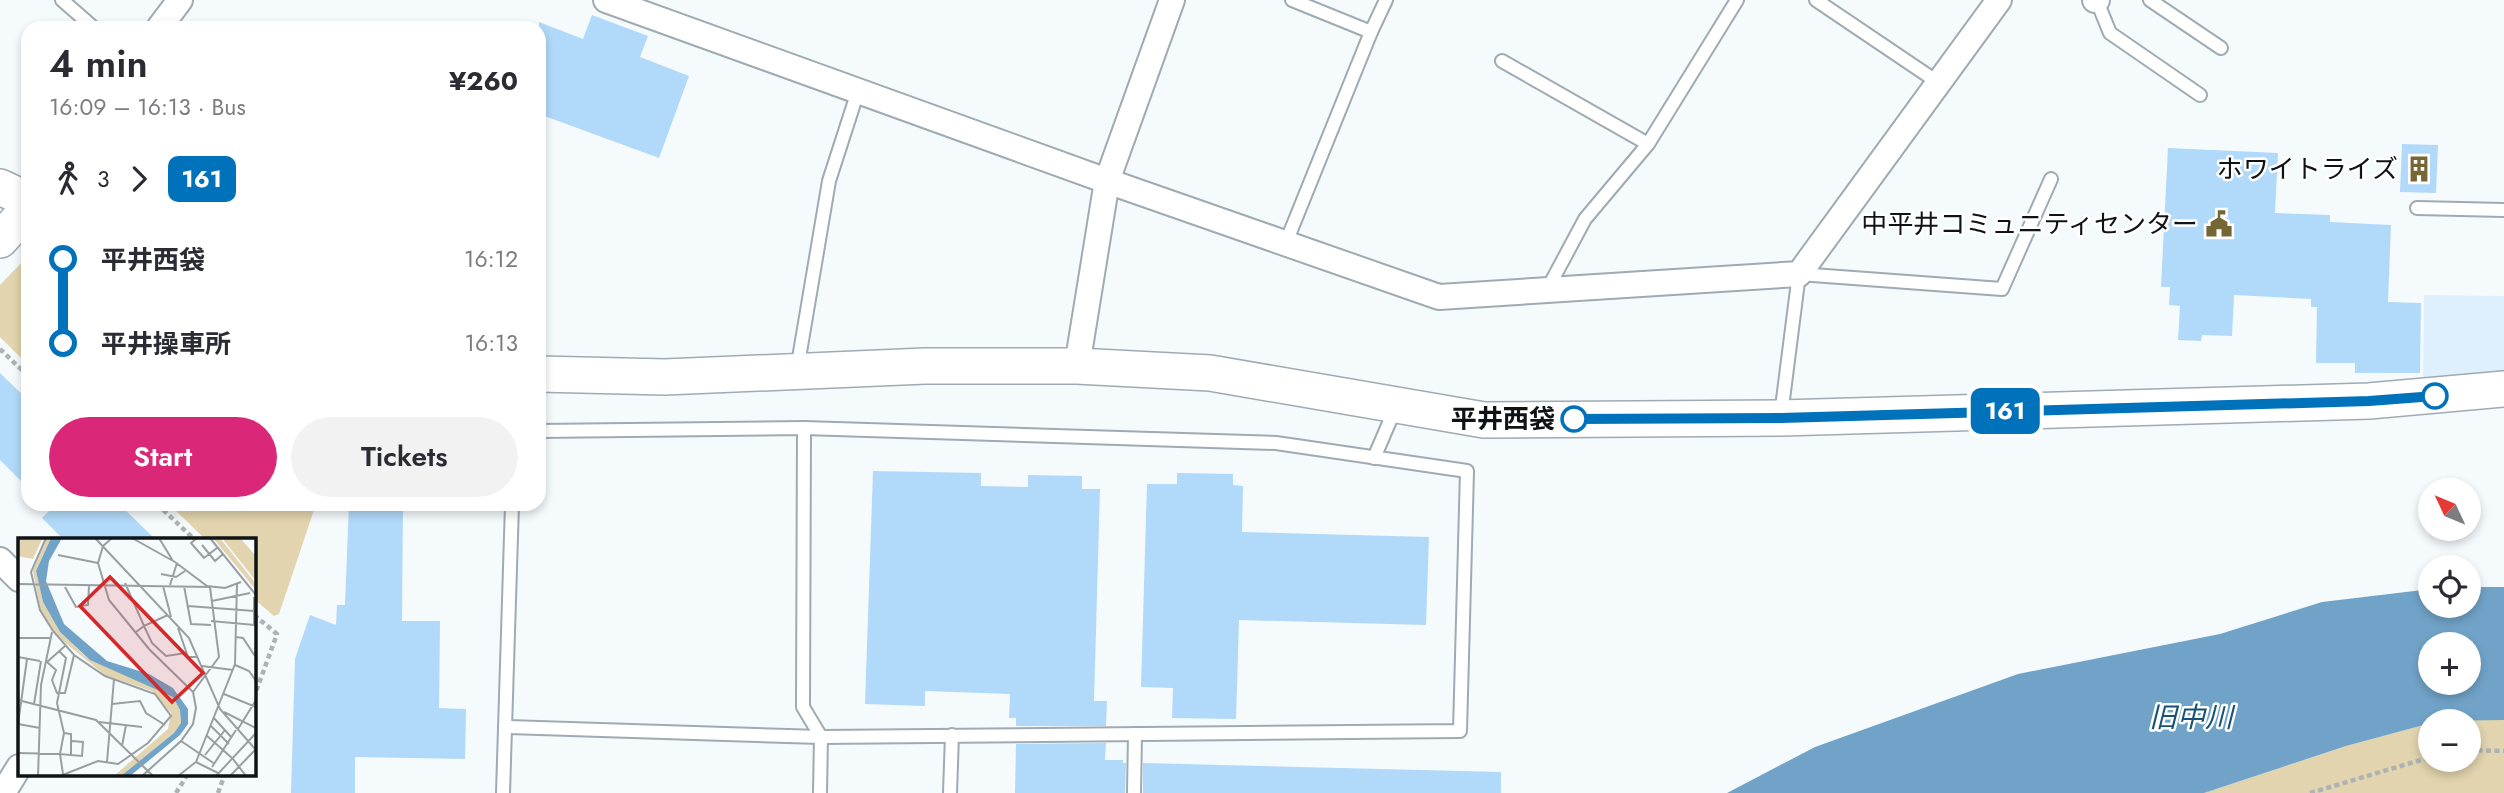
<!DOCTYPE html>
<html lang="en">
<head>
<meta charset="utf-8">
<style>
	body { margin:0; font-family:Jost,"Noto Sans JP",sans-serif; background:#f2f2f3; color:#2b2b33; height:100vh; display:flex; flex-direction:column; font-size:26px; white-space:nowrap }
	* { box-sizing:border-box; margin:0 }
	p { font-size:23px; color:#7c7c81 }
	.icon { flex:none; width:38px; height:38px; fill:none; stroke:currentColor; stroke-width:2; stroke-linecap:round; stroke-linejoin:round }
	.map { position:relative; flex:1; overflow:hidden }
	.panel { position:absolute; left:21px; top:21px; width:525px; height:490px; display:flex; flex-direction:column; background:#fff; border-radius:21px; box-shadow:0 4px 10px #0003 }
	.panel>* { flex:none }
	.badge { padding:0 14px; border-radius:10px; font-size:24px; line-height:46px }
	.needle { width:46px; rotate:314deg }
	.controls { position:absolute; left:2418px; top:478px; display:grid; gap:14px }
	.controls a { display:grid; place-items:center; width:63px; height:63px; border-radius:50%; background:#fff; box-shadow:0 4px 10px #0003; font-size:35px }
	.map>.badge { position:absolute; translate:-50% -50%; box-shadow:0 0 0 4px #fff }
	.legs { display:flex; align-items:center; gap:10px; height:77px; padding:0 28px; font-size:23px }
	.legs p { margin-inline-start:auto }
	.headline { display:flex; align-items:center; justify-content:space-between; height:119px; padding:0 28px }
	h1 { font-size:38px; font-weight:600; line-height:52px }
	.action { display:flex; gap:14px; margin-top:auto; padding:14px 28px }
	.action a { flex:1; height:80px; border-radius:42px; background:#db2777; color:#fff; font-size:28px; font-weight:600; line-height:80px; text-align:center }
	.action a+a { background:#f2f2f3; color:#2b2b33 }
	ul { padding:0 28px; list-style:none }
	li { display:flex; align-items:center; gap:24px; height:84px; font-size:26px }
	li i { display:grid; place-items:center; width:10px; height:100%; margin:0 9px; background:currentColor }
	li i::after { content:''; width:18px; height:18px; margin:-9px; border:5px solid; border-radius:50%; background:#fff }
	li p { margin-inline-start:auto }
	li:first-child i { background:linear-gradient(#0000 50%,currentColor 0) }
	li:last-child i { background:linear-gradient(currentColor 50%,#0000 0) }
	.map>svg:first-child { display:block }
</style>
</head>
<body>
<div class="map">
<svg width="2504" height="793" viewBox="0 0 2504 793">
	<rect width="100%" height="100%" fill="#f5fafd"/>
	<path fill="#deeffd" d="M2424,295l80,1v79l-81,6z"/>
	<g fill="#e1d4ae">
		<path d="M28,256v109l-28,-28v-52z"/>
		<path d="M169,504h147l-37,110 -5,2 -20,-17v-60h-49z"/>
		<path d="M2443,720h61v73h-300l142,-47 85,-23v37h38v-39h-31z"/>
	</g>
	<path fill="#71a3c8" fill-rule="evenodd" d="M2469,587h35v133l-73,1v2l-85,23 -142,47h-477l88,-46 203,-73 202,-40 102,-32 109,-13v17h38zM2431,644h38v38h-38z"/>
	<g fill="#b1d9f9">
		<path d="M592,15l56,21 -8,21 49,19 -30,82 -120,-44v-92l44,17z"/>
		<path d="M2402,144l36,1 -2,48 -36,-1z"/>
		<path d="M2168,148l110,5 -3,60 55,2v7l61,3 -3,77 33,1 -1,70h-65v-10h-39l1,-56h-6v-8l-77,-4 -2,41 -30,-1 -1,6 -23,-1 2,-34 -11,-1 1,-18h-9z"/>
		<path d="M0,373l28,27v88l-28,-28z"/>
		<path d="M873,471l108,2v13l47,1v-12l54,1v13h18l-6,212h13l-1,25h-90v-8h-7l1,-24 -85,-3v15l-60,-2z"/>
		<path d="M1177,473l56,1v11l10,1 -1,46 187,5 -3,88 -187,-5 -3,99 -64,-1 1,-30 -32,-1 6,-203h30z"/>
		<path d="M56,504h63l36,35h-92l-21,-21z"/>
		<path d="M349,504h54l-1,117h38l-1,87 27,1 -1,50 -110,-2v36h-64l4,-134 15,-44 26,10 1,-20h8z"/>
		<path d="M1106,743l-1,17h18v3h3l-1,30h-110l1,-49z"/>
		<path d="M1143,763l358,9v21h-358z"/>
	</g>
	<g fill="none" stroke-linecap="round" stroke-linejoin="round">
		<g stroke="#9faab2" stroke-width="16">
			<g id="lane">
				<path d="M62,0l32,28"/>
				<path d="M1816,0l123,83"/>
				<path d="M2150,0l71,48"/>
				<path d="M2097,1l13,32 90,62"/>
				<path d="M1371,32l15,-32"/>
				<path d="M1502,61l146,83"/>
				<path d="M2417,208l87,2"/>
				<path d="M1285,245l86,-213 -79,-32"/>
				<path d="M1547,290l38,-71 63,-75 89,-144"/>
				<path d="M797,370l32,-189 29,-90"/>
				<path d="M1781,415l18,-141 203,15 49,-110"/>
				<path d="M804,428l-1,279 18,30 -1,56"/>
				<path d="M1374,458l21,-49"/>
				<path d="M505,727l316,10 639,-6 7,-260 -191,-28 -472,-15 -265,3"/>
				<path d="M503,793l9,-289"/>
				<path d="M950,793l2,-58"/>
				<path d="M1134,793l1,-59"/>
			</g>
		</g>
		<g stroke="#9faab2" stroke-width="28">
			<g id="street">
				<path d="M606,0l501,181 65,-181"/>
				<path d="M2095,0h2"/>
				<path d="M159,28l21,-28"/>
				<path d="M1077,366l30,-185 332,116 360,-23 200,-274"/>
				<path d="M0,560l19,19"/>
				<path d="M3,793l16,-26"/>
			</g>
		</g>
		<g stroke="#9faab2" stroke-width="38">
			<g id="secondary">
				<path d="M0,187l28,13"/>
				<path d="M0,240l28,-31"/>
				<path d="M539,374l126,3 260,-11h152l133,7 274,47 297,-2 588,-17 135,-12"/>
			</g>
		</g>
		<g stroke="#adb2b5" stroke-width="4.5" stroke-dasharray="5 3.5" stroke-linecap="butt">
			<path d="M0,349l28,27"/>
			<path d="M157,504l37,35"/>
			<path d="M254,615l23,19 -20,55 -3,-2"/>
			<path d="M2469,750l35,1"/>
			<path d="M176,793l12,-19"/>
			<path d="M218,793l7,-19"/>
			<path d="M2310,793l121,-36"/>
		</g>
		<use href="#lane" stroke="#fff" stroke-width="12"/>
		<use href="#street" stroke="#fff" stroke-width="24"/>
		<use href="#secondary" stroke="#fff" stroke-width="35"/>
	</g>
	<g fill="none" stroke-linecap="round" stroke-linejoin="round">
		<g stroke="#fff" stroke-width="16">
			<path id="line-1" d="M1574,419l207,-1 588,-17 66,-5"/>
		</g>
		<use href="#line-1" stroke="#0072bc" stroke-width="10"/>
	</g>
	<defs>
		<g id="building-bare" transform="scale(2.1)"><path d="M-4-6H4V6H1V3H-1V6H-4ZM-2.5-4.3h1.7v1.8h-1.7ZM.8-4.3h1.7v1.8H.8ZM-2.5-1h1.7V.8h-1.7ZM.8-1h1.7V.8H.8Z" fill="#766634" stroke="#fff" stroke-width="2.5" paint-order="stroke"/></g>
		<g id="civic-bare" transform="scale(2.1)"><path d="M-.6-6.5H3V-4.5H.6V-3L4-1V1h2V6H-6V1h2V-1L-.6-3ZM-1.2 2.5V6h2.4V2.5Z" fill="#766634" stroke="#fff" stroke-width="2.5" paint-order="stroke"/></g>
	</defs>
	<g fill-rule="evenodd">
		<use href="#building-bare" x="2419" y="169"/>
		<use href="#civic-bare" x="2219" y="224"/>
	</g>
	<g fill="#fff" stroke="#0072bc" stroke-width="3.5">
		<circle cx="2435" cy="396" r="12"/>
		<circle cx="1574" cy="419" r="12"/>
	</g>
	<g text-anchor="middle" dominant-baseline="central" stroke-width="5" stroke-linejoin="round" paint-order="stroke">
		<g font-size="26" fill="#101316" stroke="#fff" text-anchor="end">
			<text x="2398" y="169">ホワイトライズ</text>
			<text x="2198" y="224">中平井コミュニティセンター</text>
		</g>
		<g font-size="26" font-weight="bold" fill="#101316" stroke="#fff" text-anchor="end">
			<text x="1555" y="419">平井西袋</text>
		</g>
		<g font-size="28" font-style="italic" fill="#185278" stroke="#fff">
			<text x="2191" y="717">旧中川</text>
		</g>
	</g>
	<g transform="translate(18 538)">
		<rect width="238" height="238" fill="#f5fafd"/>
		<path d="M0,0l24,1 -9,20 -15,-3zM29,0h4l-15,33 7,31 17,30 26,25 87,40 7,13 1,13 -7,10 -53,43h-7l54,-47 3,-16 -19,-22 -47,-16 -48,-39 -16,-25 -8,-40zM195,0h7l36,46v6zM204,0h18l16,18v25z" fill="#e1d4ae"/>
		<path d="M33,0h11l-13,23 -3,20 18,43 43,37 42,13 24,14 15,21v15l-8,11 -50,41h-9l53,-43 7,-10 -1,-13 -7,-13 -83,-37 -30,-28 -17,-30 -7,-31z" fill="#71a3c8"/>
		<path fill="none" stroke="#999ea1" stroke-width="2" d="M28,0l-15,34 9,38 13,21 21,24 31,21 50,18 16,22 -23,27 -30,21 -20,-3 -38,15M77,0l94,100 31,71 36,41M94,0l-9,8 -5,17 11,37 40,49 44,43 3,16 -3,16 -12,17 -39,35M114,0l43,24 32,24 18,2 16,-6M141,0l14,23M179,0l-6,5 13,15 13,-10M192,0l46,57M184,7l13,16 8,-7M40,17l40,8M143,36l15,3 9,-6M107,45l19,43 24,-11M0,46l192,3 9,70 -26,35M152,47l7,-22M145,48l8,31M166,48l7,38 20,1M47,49l11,20 12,-2 1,-19M194,63l38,-8M170,68l66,5M193,83l43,4v-28M160,90l10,29h10M118,94l8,-6 8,17 14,13 20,-3M218,99l7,1 12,18M0,100h33M47,108l-18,16 9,8 -4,10 5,13h8l9,-38M0,119l22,4M217,127l14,6 7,10M184,128l31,4M206,156l32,13M0,162l78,20 57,56M16,166l7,-43M94,166l28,-3 6,12 19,12M206,174l32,16M195,179l19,21M81,184l43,5M0,186l9,-65M0,186l22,4M193,188l18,18M220,191l18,-29M46,195l7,1v21M188,197l26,23M163,203l34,23M104,208l4,-21M0,215l42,1 4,-21 -7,-30 9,-45 -7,-7M187,217l20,-25M215,221l13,17M89,224l7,-83M178,224l22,11M194,229l24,-37M45,236l-3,-20 22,2 1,-14 -11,-1M20,238l3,-91 11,-53M160,238l18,-14 39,-98 2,-80M198,238l40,-43M212,238l25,-26"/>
		<path fill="#d62828" fill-opacity="0.15" stroke="#d62828" stroke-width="3.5" d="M92,39l93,96 -31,29 -92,-96z"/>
		<rect width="238" height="238" fill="none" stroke="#101316" stroke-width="3.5"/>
	</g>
</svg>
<div class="controls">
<a><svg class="needle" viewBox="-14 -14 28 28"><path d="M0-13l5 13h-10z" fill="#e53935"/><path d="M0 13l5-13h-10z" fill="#7c7c81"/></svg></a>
<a><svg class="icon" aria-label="locate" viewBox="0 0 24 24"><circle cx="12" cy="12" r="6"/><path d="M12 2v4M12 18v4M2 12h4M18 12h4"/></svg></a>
<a>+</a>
<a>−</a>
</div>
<b class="badge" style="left:2005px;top:411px;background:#0072bc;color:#fff">161</b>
<section class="panel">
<div class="headline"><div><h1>4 min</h1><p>16:09 – 16:13 · Bus</p></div><b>¥260</b></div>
<div class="legs"><svg class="icon" aria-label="walk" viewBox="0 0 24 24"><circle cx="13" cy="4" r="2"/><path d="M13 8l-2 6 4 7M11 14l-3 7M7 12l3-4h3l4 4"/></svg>3<svg class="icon" aria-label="forward" viewBox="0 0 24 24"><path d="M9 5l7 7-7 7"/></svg><b class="badge" style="background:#0072bc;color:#fff">161</b></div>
<ul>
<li><i style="color:#0072bc"></i><b>平井西袋</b><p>16:12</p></li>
<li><i style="color:#0072bc"></i><b>平井操車所</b><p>16:13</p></li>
</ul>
<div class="action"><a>Start</a><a>Tickets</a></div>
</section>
</div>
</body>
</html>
